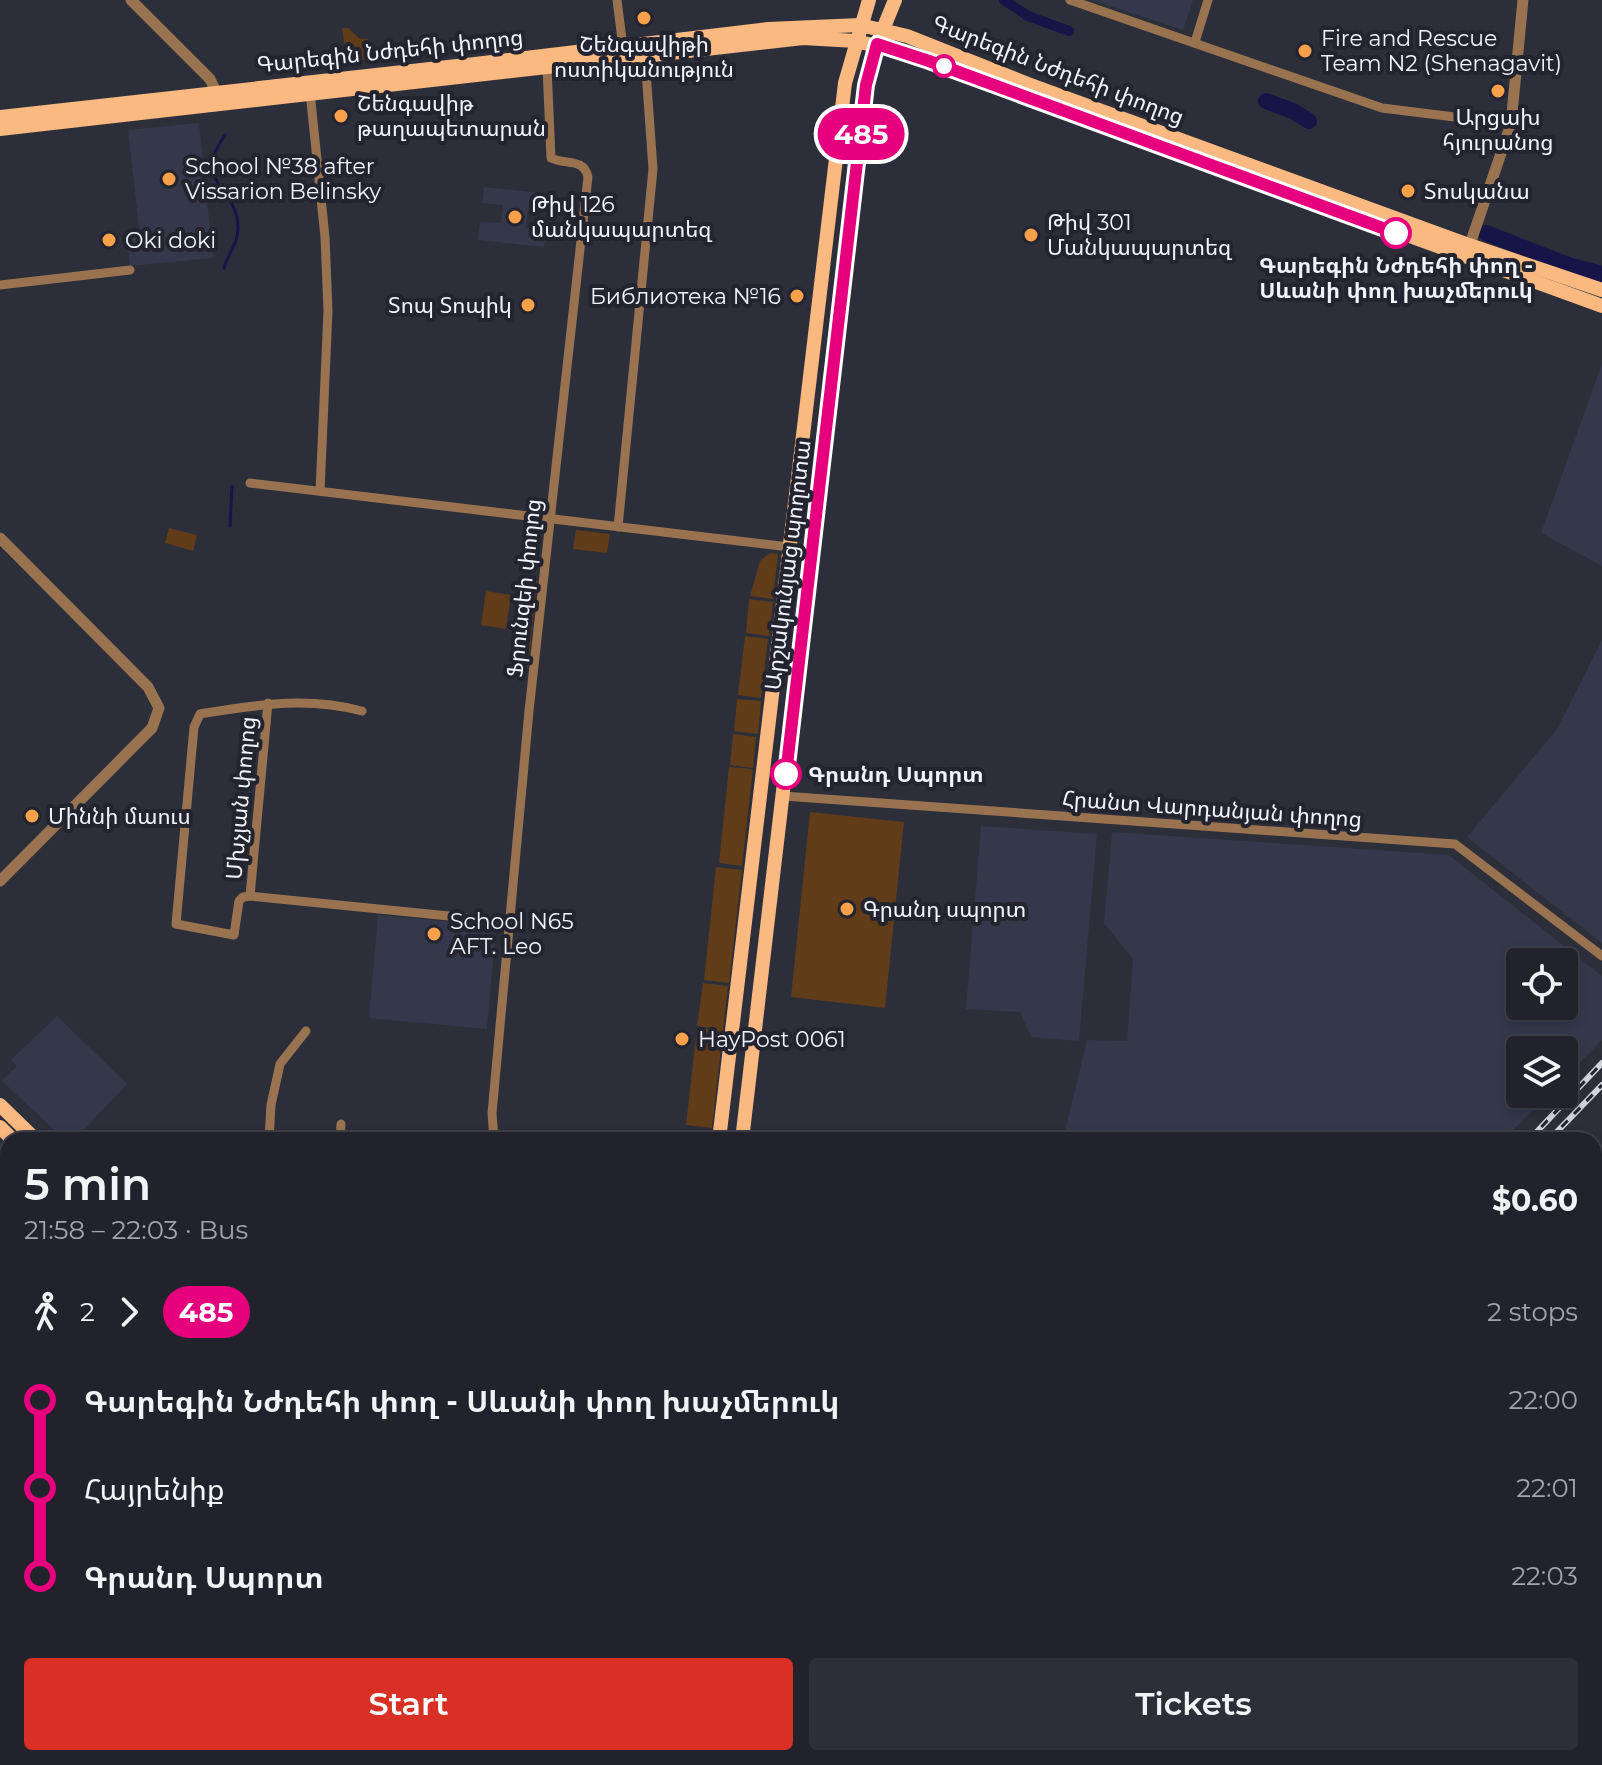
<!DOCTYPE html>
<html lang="en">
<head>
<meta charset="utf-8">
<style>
	body { margin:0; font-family:Montserrat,"Noto Sans Armenian",sans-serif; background:#2d2f38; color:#f1f3f6; height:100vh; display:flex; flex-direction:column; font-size:30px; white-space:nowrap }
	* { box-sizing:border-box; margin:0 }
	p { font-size:26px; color:#a2a4a9 }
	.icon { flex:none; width:44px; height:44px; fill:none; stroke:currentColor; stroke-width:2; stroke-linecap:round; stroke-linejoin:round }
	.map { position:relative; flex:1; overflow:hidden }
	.details { position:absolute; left:0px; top:1132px; width:1602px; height:634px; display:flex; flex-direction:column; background:#21222c; border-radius:24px 24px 0 0; box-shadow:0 4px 12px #0003,0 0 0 2px #3e3f48 }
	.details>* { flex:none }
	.badge { padding:0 16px; border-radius:26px; font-size:28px; line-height:52px }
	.buttons { position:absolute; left:1506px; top:948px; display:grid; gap:16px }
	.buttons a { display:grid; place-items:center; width:72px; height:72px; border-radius:8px; background:#21222c; box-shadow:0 4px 12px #0003,0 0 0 2px #3e3f48; font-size:40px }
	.map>.badge { position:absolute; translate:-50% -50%; box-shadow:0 0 0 4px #fff }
	.legs { display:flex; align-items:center; gap:12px; height:88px; padding:0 24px; font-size:26px }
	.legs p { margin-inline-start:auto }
	.headline { display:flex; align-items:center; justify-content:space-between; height:136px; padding:0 24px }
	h1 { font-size:44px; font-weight:600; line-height:60px }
	.primary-button { display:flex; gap:16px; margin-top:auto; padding:16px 24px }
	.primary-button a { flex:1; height:92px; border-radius:8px; background:#d93025; color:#fff; font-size:32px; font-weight:600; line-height:92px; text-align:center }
	.primary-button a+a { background:#2d2f38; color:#f1f3f6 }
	ul { padding:0 24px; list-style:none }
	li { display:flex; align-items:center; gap:28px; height:88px; font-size:30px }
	li i { display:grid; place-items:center; width:12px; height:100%; margin:0 10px; background:currentColor }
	li i::after { content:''; width:20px; height:20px; margin:-10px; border:6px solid; border-radius:50%; background:#21222c }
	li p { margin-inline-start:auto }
	li:first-child i { background:linear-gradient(#0000 50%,currentColor 0) }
	li:last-child i { background:linear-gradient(currentColor 50%,#0000 0) }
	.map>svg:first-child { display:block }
</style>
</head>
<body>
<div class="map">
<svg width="1602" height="1765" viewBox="0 0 1602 1765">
	<rect width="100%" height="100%" fill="#2c2e3a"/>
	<g fill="#35384a" fill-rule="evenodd">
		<path d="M1092,0h101l-10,30z"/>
		<path d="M199,123l14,135 -83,8 -4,-36 13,-2 -11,-98z"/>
		<path d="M484,187l66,7 -2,17 -20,-1 -2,18 20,3 -2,16 -66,-7 2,-18 21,1 2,-18 -21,-2z"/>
		<path d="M1602,364v202l-61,-33z"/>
		<path d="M1602,640v303l-135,-106 90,-108z"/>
		<path d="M981,826l116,8 -18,207 -48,-4 -11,-25 -54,-3z"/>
		<path d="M1112,832l337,23 153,121v64l-38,39v-29h-44v44h29l-46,46h-440l24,-100 40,1 6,-82 -29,-36zM1520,962h44v44h-44z"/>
		<path d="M378,915l118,11 -9,103 -118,-11z"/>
		<path d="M57,1016l70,68 -53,56h-9l-63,-59 15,-15 -6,-6z"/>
		<path d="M8,1174v262l-8,-6v-247z"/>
		<path d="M72,1758h195l2,7h-199z"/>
		<path d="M1198,1758h362l-7,7h-348z"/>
	</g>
	<g fill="#603c18">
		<path d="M342,28h6l12,11h8l2,20 -11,1 -2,-12 -12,1z"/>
		<path d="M169,528l28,7 -4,16 -28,-8z"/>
		<path d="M576,530l34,4 -3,19 -34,-4z"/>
		<path d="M770,553l8,1 -5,45 -23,-3 10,-35z"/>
		<path d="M526,579l11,1 -9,87 -14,-2z"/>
		<path d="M486,591l25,4 -5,34 -25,-4z"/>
		<path d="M749,599l24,3 -4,34 -23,-3z"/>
		<path d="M745,636l23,3 -7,59 -23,-3z"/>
		<path d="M737,699l24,2 -3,33 -24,-3z"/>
		<path d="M733,734l23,3 -3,31 -23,-3z"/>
		<path d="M729,767l24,2 -11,97 -23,-3z"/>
		<path d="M810,812l94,10 -19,186 -94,-11z"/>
		<path d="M716,867l26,3 -13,113 -25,-3z"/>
		<path d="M703,983l25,3 -16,142 -26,-3 11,-97 20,1 -20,-3z"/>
	</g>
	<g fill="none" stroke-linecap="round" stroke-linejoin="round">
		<g stroke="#171448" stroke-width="3">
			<path d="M224,268c4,-15 15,-25 14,-42 -2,-41 -47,-43 -13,-91"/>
			<path d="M230,526l2,-40"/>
		</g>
		<path stroke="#171448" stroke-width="10" d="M1004,0l24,16 41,15"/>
		<g stroke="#171448" stroke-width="16">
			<path d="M1266,101l27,10 16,10"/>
			<path d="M1486,233l82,32 34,9"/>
		</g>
		<g stroke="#997350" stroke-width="9">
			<path d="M617,0l6,47"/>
			<path d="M1070,0l312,108 129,16"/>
			<path d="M1195,42l13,-42"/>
			<path d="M310,92l15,145 3,74 -8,180"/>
			<path d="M0,285l130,-15"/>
			<path d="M250,483l539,64"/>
			<path d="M618,527l35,-358 -8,-112"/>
			<path d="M362,711c-57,-15 -105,-6 -162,3l-6,13 -18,197 58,11 5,-34 4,-4 7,-1 259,26"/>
			<path d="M783,796l672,48 147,112"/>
			<path d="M250,896l18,-193"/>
			<path d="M269,1140l2,-35 9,-41 26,-33"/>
			<path d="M340,1140l1,-16"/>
			<path d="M494,1140l-2,-27 37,-402 59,-534c-4,-19 -22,-12 -37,-19l-4,-91"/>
			<path d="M0,1530l8,-11"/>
			<path d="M0,1662h8"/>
			<path d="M47,1758l1,7"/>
		</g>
		<g stroke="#997350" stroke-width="11">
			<path d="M131,0l79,79 10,21"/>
			<path d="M1468,250l43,-126 12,-124"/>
			<path d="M0,538l148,149 11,21 -7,20 -152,153"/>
		</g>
		<g stroke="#f9b980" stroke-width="14">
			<path d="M0,117l475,-53 293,-35 92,-4 47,11 121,48 441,161 133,45"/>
			<path d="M0,129l803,-91 53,3 57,14 689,251"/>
			<path d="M0,1105l36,35"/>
			<path d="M0,1127l13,13"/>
			<path d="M719,1140l126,-1057 24,-83"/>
			<path d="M742,1140l124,-1055 11,-41 18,-44"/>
			<path d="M640,1758l7,7"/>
			<path d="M669,1758l8,7"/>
			<path d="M350,1765l6,-7"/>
			<path d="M386,1765l7,-7"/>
		</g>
		<g stroke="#d3d5dd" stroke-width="6">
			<g id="rail">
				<path d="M1529,1140l73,-77"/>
				<path d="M1549,1140l53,-55"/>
				<path d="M891,1765l8,-7"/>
				<path d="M929,1765l7,-7"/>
			</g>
		</g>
		<use href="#rail" stroke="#232430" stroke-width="3" stroke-dasharray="9" stroke-linecap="butt"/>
	</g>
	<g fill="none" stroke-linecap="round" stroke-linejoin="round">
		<g stroke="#fff" stroke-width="18">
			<path id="line-1" d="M786,774l80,-689 11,-41 52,17 467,172"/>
		</g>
		<use href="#line-1" stroke="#e6007e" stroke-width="12"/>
	</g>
	<g fill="#f8a14a" stroke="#232430" stroke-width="3">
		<circle cx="644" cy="18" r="8"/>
		<circle cx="1305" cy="51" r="8"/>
		<circle cx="1498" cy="91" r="8"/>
		<circle cx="341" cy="116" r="8"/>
		<circle cx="169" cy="179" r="8"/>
		<circle cx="1408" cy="191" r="8"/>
		<circle cx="515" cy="217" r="8"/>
		<circle cx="1031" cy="235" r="8"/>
		<circle cx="109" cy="240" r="8"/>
		<circle cx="797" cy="296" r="8"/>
		<circle cx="528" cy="305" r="8"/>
		<circle cx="32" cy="816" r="8"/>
		<circle cx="847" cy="909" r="8"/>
		<circle cx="434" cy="934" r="8"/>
		<circle cx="682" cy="1039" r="8"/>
	</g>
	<g fill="#fff" stroke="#e6007e" stroke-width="4">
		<circle cx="944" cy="66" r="10"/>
		<circle cx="1396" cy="233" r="14"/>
		<circle cx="786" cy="774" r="14"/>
	</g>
	<g text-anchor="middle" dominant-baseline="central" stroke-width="8" stroke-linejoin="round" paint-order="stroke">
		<g font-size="22" fill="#f1f3fb" stroke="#232430" text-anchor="start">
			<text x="1321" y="38">Fire and Rescue<tspan x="1321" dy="25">Team N2 (Shenagavit)</tspan></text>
			<text x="644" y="44" text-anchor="middle">Շենգավիթի<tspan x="644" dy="25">ոստիկանություն</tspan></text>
			<text x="357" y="103">Շենգավիթ<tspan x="357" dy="25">թաղապետարան</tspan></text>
			<text x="1498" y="117" text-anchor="middle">Արցախ<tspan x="1498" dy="25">հյուրանոց</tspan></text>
			<text x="185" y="166">School №38 after<tspan x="185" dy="25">Vissarion Belinsky</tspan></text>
			<text x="1424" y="191">Տոսկանա</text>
			<text x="531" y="204">Թիվ 126<tspan x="531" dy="25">մանկապարտեզ</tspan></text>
			<text x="1047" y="222">Թիվ 301<tspan x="1047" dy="25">Մանկապարտեզ</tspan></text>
			<text x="125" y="240">Oki doki</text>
			<text x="781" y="296" text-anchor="end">Библиотека №16</text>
			<text x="512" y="305" text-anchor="end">Տոպ Տոպիկ</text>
			<text x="48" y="816">Միննի մաուս</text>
			<text x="863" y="909">Գրանդ սպորտ</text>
			<text x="450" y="921">School N65<tspan x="450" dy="25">AFT. Leo</tspan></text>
			<text x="698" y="1039">HayPost 0061</text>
		</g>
		<g font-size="22" fill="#f1f3fb" stroke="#232430">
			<text transform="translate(390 51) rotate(-6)">Գարեգին Նժդեհի փողոց</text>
			<text transform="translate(1058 70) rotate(21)">Գարեգին Նժդեհի փողոց</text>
			<text transform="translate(788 565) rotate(-83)">Արշակունյաց պողոտա</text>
			<text transform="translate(524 588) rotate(-84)">Ֆրունզեի փողոց</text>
			<text transform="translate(241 798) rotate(-85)">Մխչյան փողոց</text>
			<text transform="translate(1212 809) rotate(4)">Հրանտ Վարդանյան փողոց</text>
		</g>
		<g font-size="22" font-weight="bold" fill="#f1f3fb" stroke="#232430">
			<text x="1396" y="265">Գարեգին Նժդեհի փող -<tspan x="1396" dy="25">Սևանի փող խաչմերուկ</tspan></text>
			<text x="808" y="774" text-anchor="start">Գրանդ Սպորտ</text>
		</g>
	</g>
</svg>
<div class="buttons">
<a><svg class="icon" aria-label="locate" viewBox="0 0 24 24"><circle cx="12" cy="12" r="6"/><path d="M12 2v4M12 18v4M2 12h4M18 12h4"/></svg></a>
<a><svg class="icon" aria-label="layers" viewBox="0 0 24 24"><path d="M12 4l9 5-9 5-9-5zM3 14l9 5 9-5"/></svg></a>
</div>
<b class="badge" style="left:861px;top:134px;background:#e6007e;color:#fff">485</b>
<section class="details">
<div class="headline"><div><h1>5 min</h1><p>21:58 – 22:03 · Bus</p></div><b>$0.60</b></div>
<div class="legs"><svg class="icon" aria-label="walk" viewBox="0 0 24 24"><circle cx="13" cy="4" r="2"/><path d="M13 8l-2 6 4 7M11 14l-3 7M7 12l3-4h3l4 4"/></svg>2<svg class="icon" aria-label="forward" viewBox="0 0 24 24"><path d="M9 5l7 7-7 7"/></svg><b class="badge" style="background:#e6007e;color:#fff">485</b><p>2 stops</p></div>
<ul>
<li><i style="color:#e6007e"></i><b>Գարեգին Նժդեհի փող - Սևանի փող խաչմերուկ</b><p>22:00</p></li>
<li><i style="color:#e6007e"></i><span>Հայրենիք</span><p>22:01</p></li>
<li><i style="color:#e6007e"></i><b>Գրանդ Սպորտ</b><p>22:03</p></li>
</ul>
<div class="primary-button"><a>Start</a><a>Tickets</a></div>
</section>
</div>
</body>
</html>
